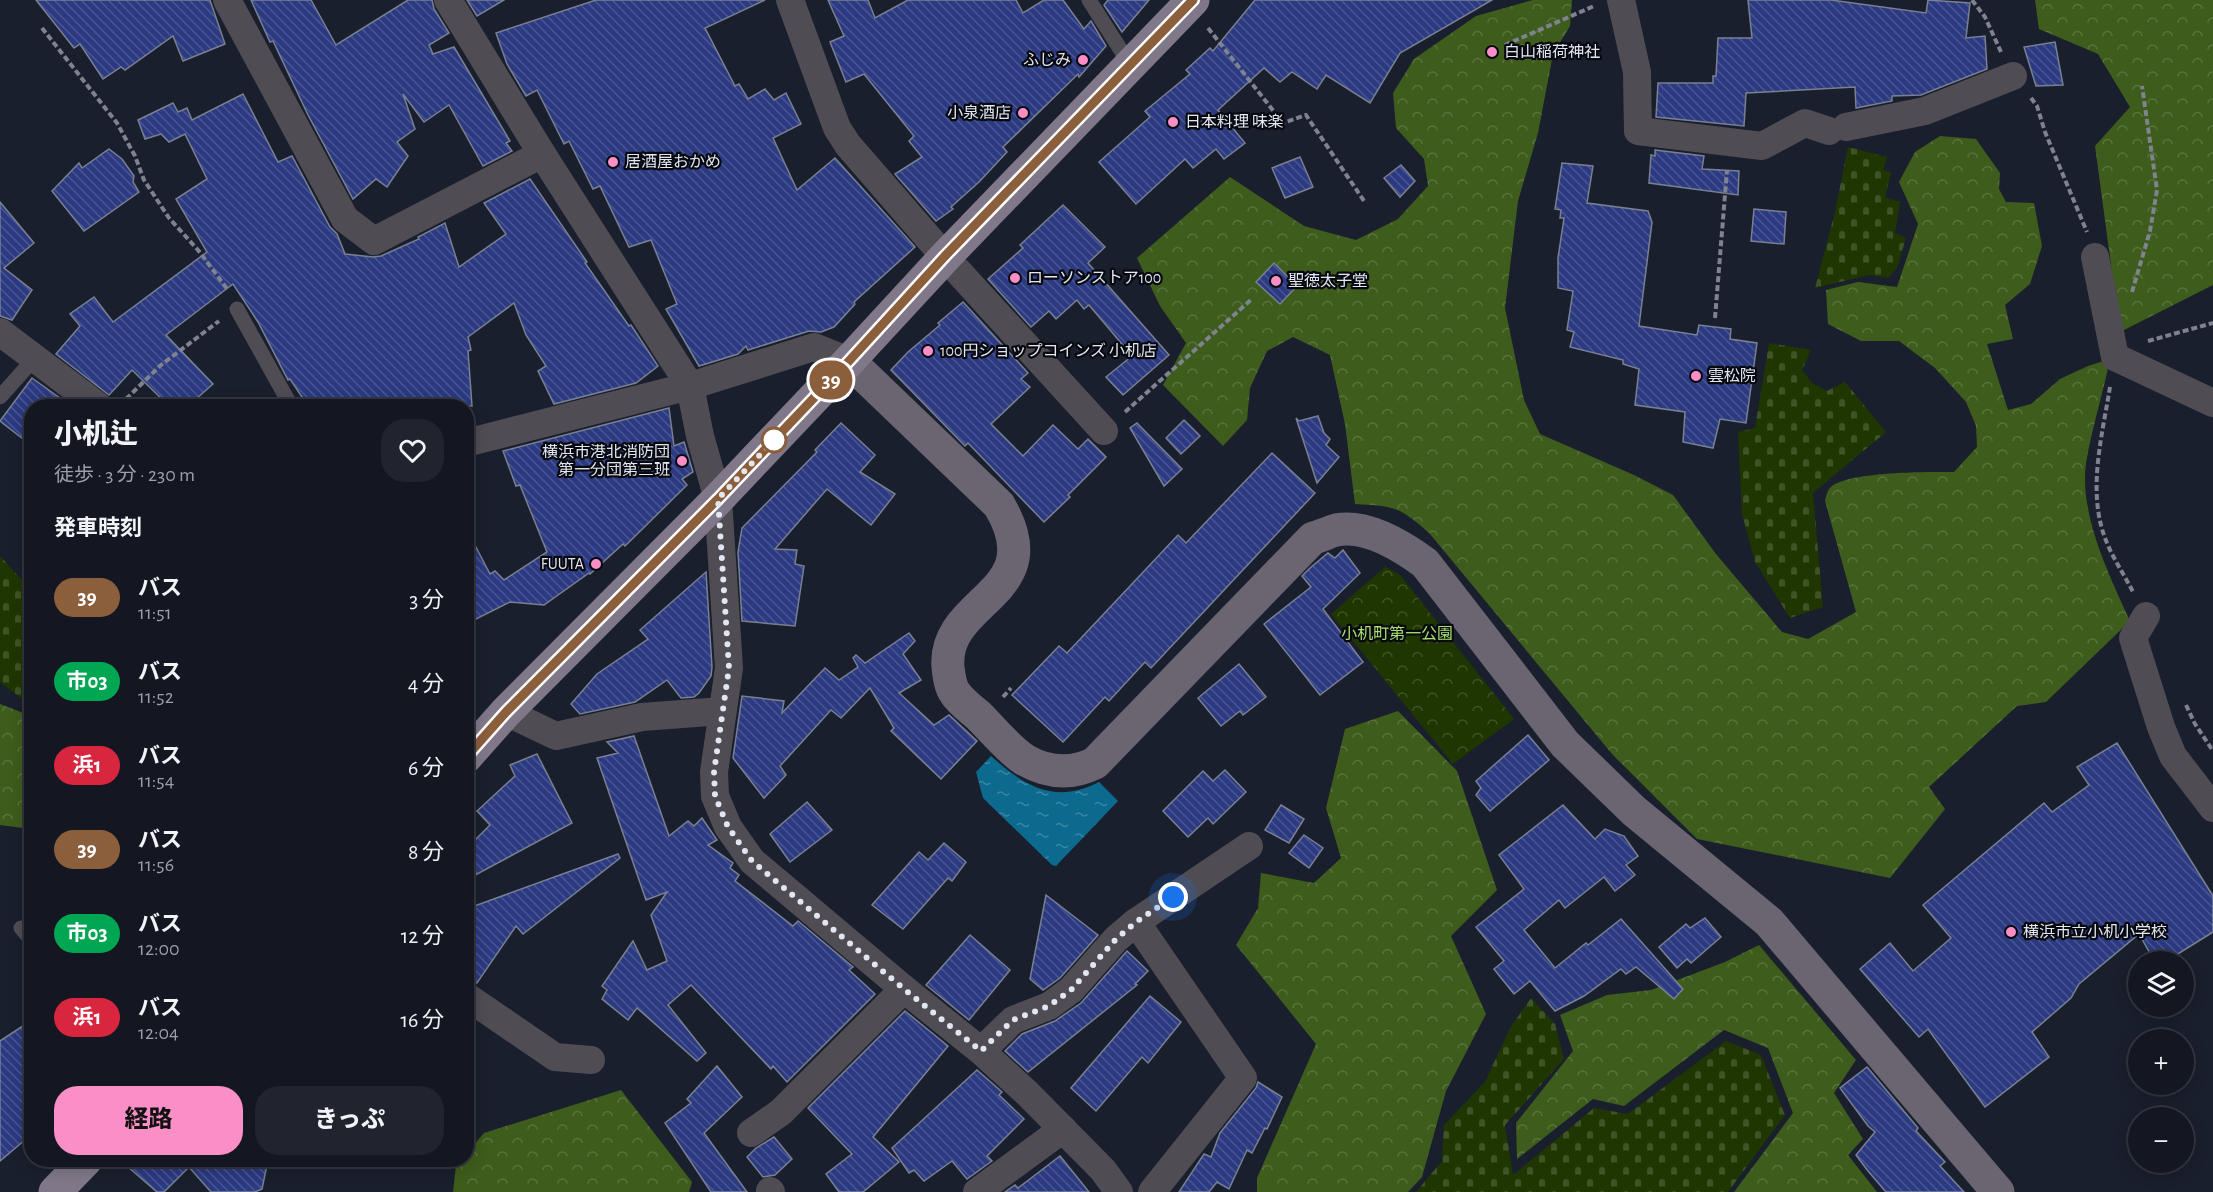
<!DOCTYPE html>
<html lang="ja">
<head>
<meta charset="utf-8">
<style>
	body { margin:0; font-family:"Alegreya Sans","Noto Sans JP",sans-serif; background:#21242f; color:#f1f3f6; height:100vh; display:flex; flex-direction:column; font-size:22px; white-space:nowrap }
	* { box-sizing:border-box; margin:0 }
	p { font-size:20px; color:#9d9fa5 }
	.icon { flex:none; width:33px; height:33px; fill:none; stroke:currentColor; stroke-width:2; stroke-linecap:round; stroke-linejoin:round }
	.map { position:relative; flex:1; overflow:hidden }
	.drawer { position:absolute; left:24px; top:399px; width:450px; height:768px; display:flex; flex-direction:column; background:#141722; border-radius:24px; box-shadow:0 3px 15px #0003,0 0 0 2px #333640 }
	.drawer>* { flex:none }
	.badge { padding:0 12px; border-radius:20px; font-size:21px; line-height:39px }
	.tools { position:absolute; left:2128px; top:951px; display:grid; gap:12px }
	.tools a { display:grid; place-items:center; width:66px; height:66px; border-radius:50%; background:#141722; box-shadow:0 3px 15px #0003,0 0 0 2px #333640; font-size:30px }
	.you { position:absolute; width:30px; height:30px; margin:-15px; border:4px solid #fff; border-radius:50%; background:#1a73e8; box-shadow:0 0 0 9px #1a73e833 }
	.map>.badge { position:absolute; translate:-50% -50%; box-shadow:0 0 0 3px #fff }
	h2 { padding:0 30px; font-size:22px; line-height:54px }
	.round { display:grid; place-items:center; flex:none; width:63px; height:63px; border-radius:24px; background:#21242f }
	.summary { display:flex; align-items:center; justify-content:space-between; height:102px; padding:0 30px }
	h1 { font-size:28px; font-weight:800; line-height:45px }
	.primary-button { display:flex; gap:12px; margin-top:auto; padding:12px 30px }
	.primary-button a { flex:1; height:69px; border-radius:24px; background:#fa8fc7; color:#111; font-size:24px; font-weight:800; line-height:69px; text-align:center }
	.primary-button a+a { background:#21242f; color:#f1f3f6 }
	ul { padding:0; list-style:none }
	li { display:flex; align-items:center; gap:18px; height:84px; padding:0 30px }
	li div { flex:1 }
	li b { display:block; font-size:22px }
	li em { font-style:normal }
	li .badge { min-width:66px; font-weight:700; text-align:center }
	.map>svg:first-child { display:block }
</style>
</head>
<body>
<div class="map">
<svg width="2213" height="1192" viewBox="0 0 2213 1192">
	<defs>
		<pattern id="forest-crowns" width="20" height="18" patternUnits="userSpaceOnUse" patternTransform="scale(1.5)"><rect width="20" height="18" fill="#3e5c1c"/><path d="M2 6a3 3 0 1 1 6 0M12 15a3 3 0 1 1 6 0" fill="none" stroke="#5a733d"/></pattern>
		<pattern id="cemetery-stones" width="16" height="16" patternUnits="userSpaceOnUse" patternTransform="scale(1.5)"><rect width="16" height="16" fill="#1f3600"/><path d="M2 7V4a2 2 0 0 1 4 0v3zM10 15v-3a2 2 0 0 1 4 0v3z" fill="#3f5326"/></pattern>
		<pattern id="park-crowns" width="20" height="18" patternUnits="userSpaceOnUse" patternTransform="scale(1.5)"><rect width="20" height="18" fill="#1f3600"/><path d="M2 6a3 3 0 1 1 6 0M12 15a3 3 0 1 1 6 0" fill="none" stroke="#3f5326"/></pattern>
		<pattern id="water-ripples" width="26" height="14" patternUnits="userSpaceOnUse" patternTransform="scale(1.5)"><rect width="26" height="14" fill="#0c6a8f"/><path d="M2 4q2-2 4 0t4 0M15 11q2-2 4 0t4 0" fill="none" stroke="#3b86a4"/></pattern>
		<pattern id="building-back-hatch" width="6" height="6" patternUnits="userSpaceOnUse" patternTransform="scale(1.5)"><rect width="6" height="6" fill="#2b3a81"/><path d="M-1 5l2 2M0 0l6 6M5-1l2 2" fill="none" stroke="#495693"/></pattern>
	</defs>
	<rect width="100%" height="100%" fill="#1a1f2d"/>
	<g fill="url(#forest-crowns)">
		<path d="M1533,0h39l-2,26 -17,28 -15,79 -20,68 -13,107 19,92 16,34 94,41 39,20 43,59 66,78 26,7 48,-27 -31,-111c1,-4 2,-10 5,-13 15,-17 100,-16 124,-16l23,-25 -1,-21 -10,-24 -31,-34 -36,-27h-38l-33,-17 -2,-34 32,-8 39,5 21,-63 -19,-42 16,-30 25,-16 36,3 24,34 -1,16 7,13 28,1 8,43 -12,38 -25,21 8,34 -26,5 21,66 23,-6 29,-25 28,-13 22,-7c-7,34 -18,69 -24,104 -7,51 23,112 44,158l-84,81 -29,4 -88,81 16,22 -55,69 -193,-39 -85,-85 -182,-220c-30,-27 -35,-28 -75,-30l-10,-80 -15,-69 -37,-18 -26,14 -17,37 -3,32 -24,26 -60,-61 23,-42 -26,-37 -23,-48 93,-81 74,49 52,14 42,-21 30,-33 -4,-27 -28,-31 -3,-35 21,-34 62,-43z"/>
		<path d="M2035,0h178v285l-93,47 -25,-186 35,-39 -32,-53 -59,-25z"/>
		<path d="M0,704l31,12v113l-31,-4z"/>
		<path d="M1398,711l59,60 40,119 -46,46 35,78 -40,77 -24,86 -14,15h-151v-14l59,-134 -80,-99 22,-37 3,-35 53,10 27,-25 -15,-50 19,-79z"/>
		<path d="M1759,945l97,115 -22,33 29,46 -15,16 29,37h-143l59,-79 -25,-65 -44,-18 -100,76 -31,-7 -76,60 -1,-36 57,-72 -13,-36 47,-20 44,-5 74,-28z"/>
		<path d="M621,1090l71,92 -3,10h-236l3,-27 5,-5h5l1,-7 17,-20z"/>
	</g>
	<g fill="url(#cemetery-stones)">
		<path d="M1848,147l39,10 -4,13 8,2 -6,25 15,5 -5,31 11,5 -9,30 -9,10 -19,-3 -54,13 20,-76z"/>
		<path d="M1769,343l42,7 -9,20 10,13 15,8 18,-9 41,50 -73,61 10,114 -33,11 -35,-56 -13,-48 -4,-82 17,-4z"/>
		<path d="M0,556l31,34v116l-31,-24z"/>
		<path d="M1531,998l24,26 9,35 -59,66 8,50 81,-67 34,6 98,-73 35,14 24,60 -57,77h-312l26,-31 2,-36 41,-43 25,-54z"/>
	</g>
	<path fill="url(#park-crowns)" d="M1385,567l15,8 114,144 -61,45 -122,-150z"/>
	<path fill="url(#water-ripples)" d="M991,756c33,30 64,49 108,26l19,19 -62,65 -4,-1 -69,-67 -7,-26z"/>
	<g fill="url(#building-back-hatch)" stroke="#798092" stroke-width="1.5">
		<path d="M36,0h174l15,44 -42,17 -10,-25 -48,34 -4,-3 -18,12 -23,-35 -6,4z"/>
		<path d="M251,0h60l25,45 72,-45h24l2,9 15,24 -20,12 4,9 21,-7 56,94 -4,2 6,8 -29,15 -34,-61 -25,17 -21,-28 12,35 -18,13 11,14 -21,31 -11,-8 -23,20 -45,-84 -35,-74 -3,1z"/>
		<path d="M467,0h37l-27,16z"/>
		<path d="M596,0h169l-60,28 30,58 4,-2 9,15 17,-10 9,11 12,-7 15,31 -28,14 24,52 38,-32 80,89 -61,55 1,2 -21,23 -13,5 -12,-1 -61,19 -2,-4 -8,8 -39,12 -33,-57 11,-5 -26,-64 -22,7 -29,-61 -7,3 -24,-48 -5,3 -27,-54 -11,6 -19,-32 -11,-31z"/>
		<path d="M828,0h40l7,18 33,-18h108l7,13 21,-13h19l21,29 7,-8 15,25 -27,31 -1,-3 -75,73 4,5 -28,30 -28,25 2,2 -17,12 -41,-47 27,-17 -13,-16 5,-5 -50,-62 -18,8 -16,-40 14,-6z"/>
		<path d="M1108,0h41l-27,32 -18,-27z"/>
		<path d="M1255,0h237l-92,53 -30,50 -44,-28 -9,14 -25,-17 -12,10 -16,-14 -46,42 27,33 -21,16 -8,-10 -23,19 -8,-9 -49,45 -37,-42 51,-45 -5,-6 45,-37 -4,-4 24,-22 3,3z"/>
		<path d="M1748,0h83l95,13 2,-13 42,3 -4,35 19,-2 2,33 -66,26 -29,1v5l-36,7 -1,-21 -109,6 -2,33 -88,-9 2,-34h55v-7h3l2,-38h34z"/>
		<path d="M2055,42l8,43 -27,1 -12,-39z"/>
		<path d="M243,94l35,68 14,-6 38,71 7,7 8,20 28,3 8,-1 38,-17 -1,-2 27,-14 14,44 47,-33 -22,-31 46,-24 57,83 -2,1 44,63 2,-1 27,41 -22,17 -82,21 -16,-33 8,-5 -20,-31 -12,-32 -46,34 3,13 -3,1 4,55h-164l-18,-27 -2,1 -30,-58 -25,-38 -67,51 47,49 -25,22h-19l-37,-36 -23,25 -53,-41 24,-28 -10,-12 24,-17 19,25 94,-70 -31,-53 31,-20 -22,-45 -16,8 -8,-8 -16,5 -7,-19 35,-17 5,9 9,-4 5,12z"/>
		<path d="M109,149l13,10 12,17 -1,6 6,10 -55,39 -32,-40 27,-28 3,5z"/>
		<path d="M1655,150l49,6 -2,13 37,2 -1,24 -89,-12 2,-28 4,1z"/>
		<path d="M1300,157l13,30 -28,11 -13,-30z"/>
		<path d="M1562,163l31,3 -6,37 61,8 4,11 -13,104 58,9 2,-10 32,4 -1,10 27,4 -11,80 -26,-4 -7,29 -30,-6 2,-30 -50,-7 4,-36 -16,-5v-4l-53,-13 4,-15 -7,-2 6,-39 -15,-3v-30l6,-40h-4l1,-8 -6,-1z"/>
		<path d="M1401,165l14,16 -15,16 -16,-19z"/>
		<path d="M0,202l34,41 -30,25 28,22 -20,30 -12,-4z"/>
		<path d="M1063,205l42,42 -17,16 81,92 -46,40 -17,-18 26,-21 -43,-51 -5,4 -7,-9 -21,19 -7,-8 -18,16 -43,-48 35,-31 -3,-3z"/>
		<path d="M1754,209l32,3 -2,32 -33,-3z"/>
		<path d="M1274,263l23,23 -17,18 -24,-22z"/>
		<path d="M963,302l65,71 -7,6 9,8 -39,37 32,32 30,-31 25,24 10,-10 18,18 -38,38 2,2 -26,25 -76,-79 -3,3 -74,-76 17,-18 32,-27 -2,-2z"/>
		<path d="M32,378l39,28h-39v40l-32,-25z"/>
		<path d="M669,408l5,38 10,-4 9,30 -11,7 5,6 -62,61 -2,-2 -33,30 -1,-1 -45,32 -34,-3 -44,22v-96l24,46 5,-3 9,9 43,-28 -27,-67 -4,1 -13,-35z"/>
		<path d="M1318,416l6,17 6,6 -4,6 13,12 -22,26 -21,-65 3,3z"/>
		<path d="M1184,420l16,16 -19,18 -15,-16z"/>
		<path d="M841,423l34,32 -15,17 35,22 -24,31 -44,-36 -52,60 22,1 -2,14 9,2 -9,60 -53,-5 -4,-69 4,-24 75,-76 -2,-2z"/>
		<path d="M1137,423l45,46 -18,17 -34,-58z"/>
		<path d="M1272,453l43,40 -164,175 -6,-6 -36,39 -4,-4 -42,45 -51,-47 47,-49 8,7 111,-118 8,8z"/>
		<path d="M1343,550l17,23 -37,36 40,53 -43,33 -56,-71 47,-37 -9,-11 8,-8 18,-15 7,5z"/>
		<path d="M706,572l6,95 -1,9 -12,17 -5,4 -13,1 -14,-18 -32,22 -55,12 -9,-10 26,-30 51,-35 -8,-9z"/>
		<path d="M909,633l6,8 -12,13 18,26 -22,13 35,32 15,-10 28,26 -36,38 -50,-48 3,-3 -24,-40 -29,30 -10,-8 -51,56 6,9 -22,23 -31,-40 9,-62 42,5 -2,12 43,-45 14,12 19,-13 -5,-9 3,-3 9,8z"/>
		<path d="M1239,664l27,33 -23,18 -3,-4 -19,15 -23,-28z"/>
		<path d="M1528,735l21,25 -59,51 -14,-16 5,-7 -5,-7z"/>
		<path d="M634,736l35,100 19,-15 6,5 8,-8 15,22 -9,5 25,18 -3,5 9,7 -4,6 58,45 5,-5 55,46 -4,3 26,24 -88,88 -14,-16 -2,3 -80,-84 -23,20 38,48 -9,8 -60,-53 -9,12 -26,-21 5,-9 -5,-4 31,-45 14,29 20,-9 -16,-46 16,-23 -21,8 -49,-142 21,-5 -11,-11z"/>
		<path d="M2117,743l96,153v36l-48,30h-10l-16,-28 -60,50 -8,14 -39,34 17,25 -64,50 -57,-78 -9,8 -59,-68 30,-26 23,28 38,-33 -28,-33 121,-102 8,9 37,-27 -12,-18z"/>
		<path d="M537,754l35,69 -106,57v-31l24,-24 -13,-14 38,-35 -5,-11z"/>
		<path d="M1225,770l21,22 -33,32 -5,-6 -20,19 -25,-26 40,-40 10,10z"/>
		<path d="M807,802l25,28 -42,32 -20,-28z"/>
		<path d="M1281,805l23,14 -15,24 -24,-13z"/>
		<path d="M1563,805l32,34 10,-10 19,7 14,20 -12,9 9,10 -20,16 -11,-14 -39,31 -6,-8 -35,30 31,38 31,-25 2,2 33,-26 62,70 -9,10 -38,-32 -10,7 -5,-5 -37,27 -29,15 -25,-30 -16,13 -20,-25 10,-8 -28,-34 48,-38 -25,-34z"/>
		<path d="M1304,835l19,13 -14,20 -20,-15z"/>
		<path d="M944,843l22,19 -14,19 -4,-3 -45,51 -31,-24 47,-53 9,8z"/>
		<path d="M618,854l2,4 -97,76 -7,-8 -39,57 -11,-3v-71z"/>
		<path d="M1046,895l52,40 -38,43 -17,12 -13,-11z"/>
		<path d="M1705,918l16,19 -30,26 -4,-4 -10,9 -18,-21 27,-23 4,4z"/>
		<path d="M970,935l40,35 -41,50 -43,-35z"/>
		<path d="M1127,951l21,20 -13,13 2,1 -109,87 -23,-21 17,-17 33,-13 26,-18z"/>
		<path d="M1150,996l31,26 -33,41 -6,-6 -46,54 -25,-23z"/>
		<path d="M905,1011l43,35 -75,91 26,25 -36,30h-24l-13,-18 26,-20 -44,-46z"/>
		<path d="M32,1020v114l-32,27v-120z"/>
		<path d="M717,1066l25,31 -38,36 43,59h-36l-46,-69 26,-20 -4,-4z"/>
		<path d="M1867,1067l51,61 -2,3 29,31 -5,4 24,26h-78l-18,-21 -12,-16 19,-23 -7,-6 -28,-38z"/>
		<path d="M977,1070l25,22 -3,3 25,24 -37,37 5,5 -25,18 -15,-18 -28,20 -10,-11 -5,3 -17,-25z"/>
		<path d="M1258,1082l24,15 -15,32 -2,-1 -13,25 -5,-3 -18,39 -12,-7 -8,10h-30l25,-38 7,3 9,-24 36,-45z"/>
		<path d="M774,1137l18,22 -17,16 -12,2 -16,-20 9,-9z"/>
		<path d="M1060,1156l29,36h-84l10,-7 3,3z"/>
		<path d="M120,1160h148l-6,29 -7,3h-44l-22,-25 -25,25h-7z"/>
	</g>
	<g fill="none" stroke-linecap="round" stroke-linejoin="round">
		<g stroke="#7f838f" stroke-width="4" stroke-dasharray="6 3" stroke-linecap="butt">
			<path d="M1972,0l13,17 16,35"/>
			<path d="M42,28l75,95 18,33 9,24 25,38 29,32 30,40"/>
			<path d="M1208,28l75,95 23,-8 58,86"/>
			<path d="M1505,45l89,-39"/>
			<path d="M2031,98l6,8 8,26 42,100"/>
			<path d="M2132,292l18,-61 7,-41 -15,-104"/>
			<path d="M1715,318l12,-148"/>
			<path d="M2148,341l65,-18"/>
			<path d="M2110,387c-8,50 -24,107 -3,156 7,17 18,33 26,49"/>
			<path d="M126,399l35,-34 58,-44"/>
			<path d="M1125,412l127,-113"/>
			<path d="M1003,697l8,-9"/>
			<path d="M2186,705l9,19 18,27"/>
		</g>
		<g stroke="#504c54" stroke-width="15">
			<path d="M1089,0l42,66"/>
			<path d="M237,309l54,97"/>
			<path d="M0,397l34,-38"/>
			<path d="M21,928l11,13"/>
		</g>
		<g stroke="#504c54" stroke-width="28">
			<path d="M227,0l118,219 29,22 168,-87"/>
			<path d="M448,0l94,154 148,232 10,50 18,63 11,169 -15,104 1,24 13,31 24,34 152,128 77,62 46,42 76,77 16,22"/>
			<path d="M790,0l47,128 11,17 97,112 159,174"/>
			<path d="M1621,0l16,72 1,59 124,15 43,-23 24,8"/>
			<path d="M1846,127l79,-16 88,-35"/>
			<path d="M2095,257l20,100 98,46"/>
			<path d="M0,332l98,74"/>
			<path d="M466,443l224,-57 124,-39 35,14"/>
			<path d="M2146,616l-13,22 28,89 12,29 40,52"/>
			<path d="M506,712l50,24 86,-19 80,-6"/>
			<path d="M1136,922l107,156 -91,114"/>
			<path d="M466,996l89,61 36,3"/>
			<path d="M981,1051l32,-31 36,-14 22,-16 45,-51 20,-17 113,-76"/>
			<path d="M751,1133l30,-21 123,-123"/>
			<path d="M770,1191l1,1"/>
			<path d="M977,1192l86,-63"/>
		</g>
		<path stroke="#6b6571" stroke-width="33" d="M849,361l150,144c54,90 -57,93 -51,162 1,9 2,19 7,26 6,9 16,16 24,23 13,13 31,35 46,44 23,13 46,15 70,3l218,-225c8,-2 16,-6 23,-8 30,-6 66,16 89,33l140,181 69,67 135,111 229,270"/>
		<g stroke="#807888" stroke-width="33">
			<path d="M466,757l40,-45 212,-213 131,-138 96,-104 248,-257"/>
			<path d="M55,1192l31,-32"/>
		</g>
	</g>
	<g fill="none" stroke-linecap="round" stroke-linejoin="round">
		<g stroke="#fff" stroke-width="14">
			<path id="line" d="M466,757l40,-45 212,-213 131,-138 96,-105 248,-256"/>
		</g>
		<use href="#line" stroke="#8b5e3c" stroke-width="9"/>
		<path stroke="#e2e6f0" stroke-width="6" stroke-dasharray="0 10.8" d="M774,440l-56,59 11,169 -15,104 1,24 13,31 24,34 152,128 77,62 32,-31 36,-14 22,-16 45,-51 20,-17 37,-25"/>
	</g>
	<g fill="#fa8fc7" stroke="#07090f" stroke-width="2">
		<circle cx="1492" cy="52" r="6"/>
		<circle cx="1083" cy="60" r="6"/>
		<circle cx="1023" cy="113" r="6"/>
		<circle cx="1173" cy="122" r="6"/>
		<circle cx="613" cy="162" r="6"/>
		<circle cx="1015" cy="278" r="6"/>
		<circle cx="1276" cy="281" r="6"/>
		<circle cx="928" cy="351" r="6"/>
		<circle cx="1696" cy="376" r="6"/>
		<circle cx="682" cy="461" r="6"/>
		<circle cx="596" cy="564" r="6"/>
		<circle cx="2011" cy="932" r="6"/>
	</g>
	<circle fill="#fff" stroke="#8b5e3c" stroke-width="3" cx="774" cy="440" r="12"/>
	<g text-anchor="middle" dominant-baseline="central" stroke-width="4.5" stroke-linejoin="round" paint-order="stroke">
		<g font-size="16" fill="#e2e6f0" stroke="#07090f" text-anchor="start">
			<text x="1504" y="52">白山稲荷神社</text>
			<text x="1071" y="60" text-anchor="end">ふじみ</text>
			<text x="1011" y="113" text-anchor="end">小泉酒店</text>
			<text x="1185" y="122">日本料理 味楽</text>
			<text x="625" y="162">居酒屋おかめ</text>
			<text x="1027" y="278">ローソンストア100</text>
			<text x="1288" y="281">聖徳太子堂</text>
			<text x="940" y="351">100円ショップコインズ 小机店</text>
			<text x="1708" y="376">雲松院</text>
			<text x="670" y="452" text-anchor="end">横浜市港北消防団<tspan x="670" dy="18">第一分団第三班</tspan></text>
			<text x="584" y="564" text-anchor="end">FUUTA</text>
			<text x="2023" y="932">横浜市立小机小学校</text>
		</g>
		<g font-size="16" fill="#a9df71" stroke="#07090f">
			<text x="1397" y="634">小机町第一公園</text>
		</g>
	</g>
</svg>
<div class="tools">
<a><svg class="icon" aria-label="layers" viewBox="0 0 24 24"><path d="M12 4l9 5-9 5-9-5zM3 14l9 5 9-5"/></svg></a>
<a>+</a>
<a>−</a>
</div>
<div class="you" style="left:1173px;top:897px"></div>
<b class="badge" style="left:831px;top:380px;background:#8b5e3c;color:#fff">39</b>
<section class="drawer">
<div class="summary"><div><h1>小机辻</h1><p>徒歩 · 3 分 · 230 m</p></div><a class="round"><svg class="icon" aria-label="heart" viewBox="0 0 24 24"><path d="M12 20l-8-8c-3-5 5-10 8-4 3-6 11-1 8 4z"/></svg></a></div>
<h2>発車時刻</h2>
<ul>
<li><span class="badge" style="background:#8b5e3c;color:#fff">39</span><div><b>バス</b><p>11:51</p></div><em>3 分</em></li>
<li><span class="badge" style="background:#00a651;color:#fff">市03</span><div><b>バス</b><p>11:52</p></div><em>4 分</em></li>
<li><span class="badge" style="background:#d7263d;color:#fff">浜1</span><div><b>バス</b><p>11:54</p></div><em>6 分</em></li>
<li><span class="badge" style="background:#8b5e3c;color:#fff">39</span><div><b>バス</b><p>11:56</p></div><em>8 分</em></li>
<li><span class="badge" style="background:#00a651;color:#fff">市03</span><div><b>バス</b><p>12:00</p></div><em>12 分</em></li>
<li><span class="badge" style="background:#d7263d;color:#fff">浜1</span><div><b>バス</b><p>12:04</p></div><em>16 分</em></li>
</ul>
<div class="primary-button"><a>経路</a><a>きっぷ</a></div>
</section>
</div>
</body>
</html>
